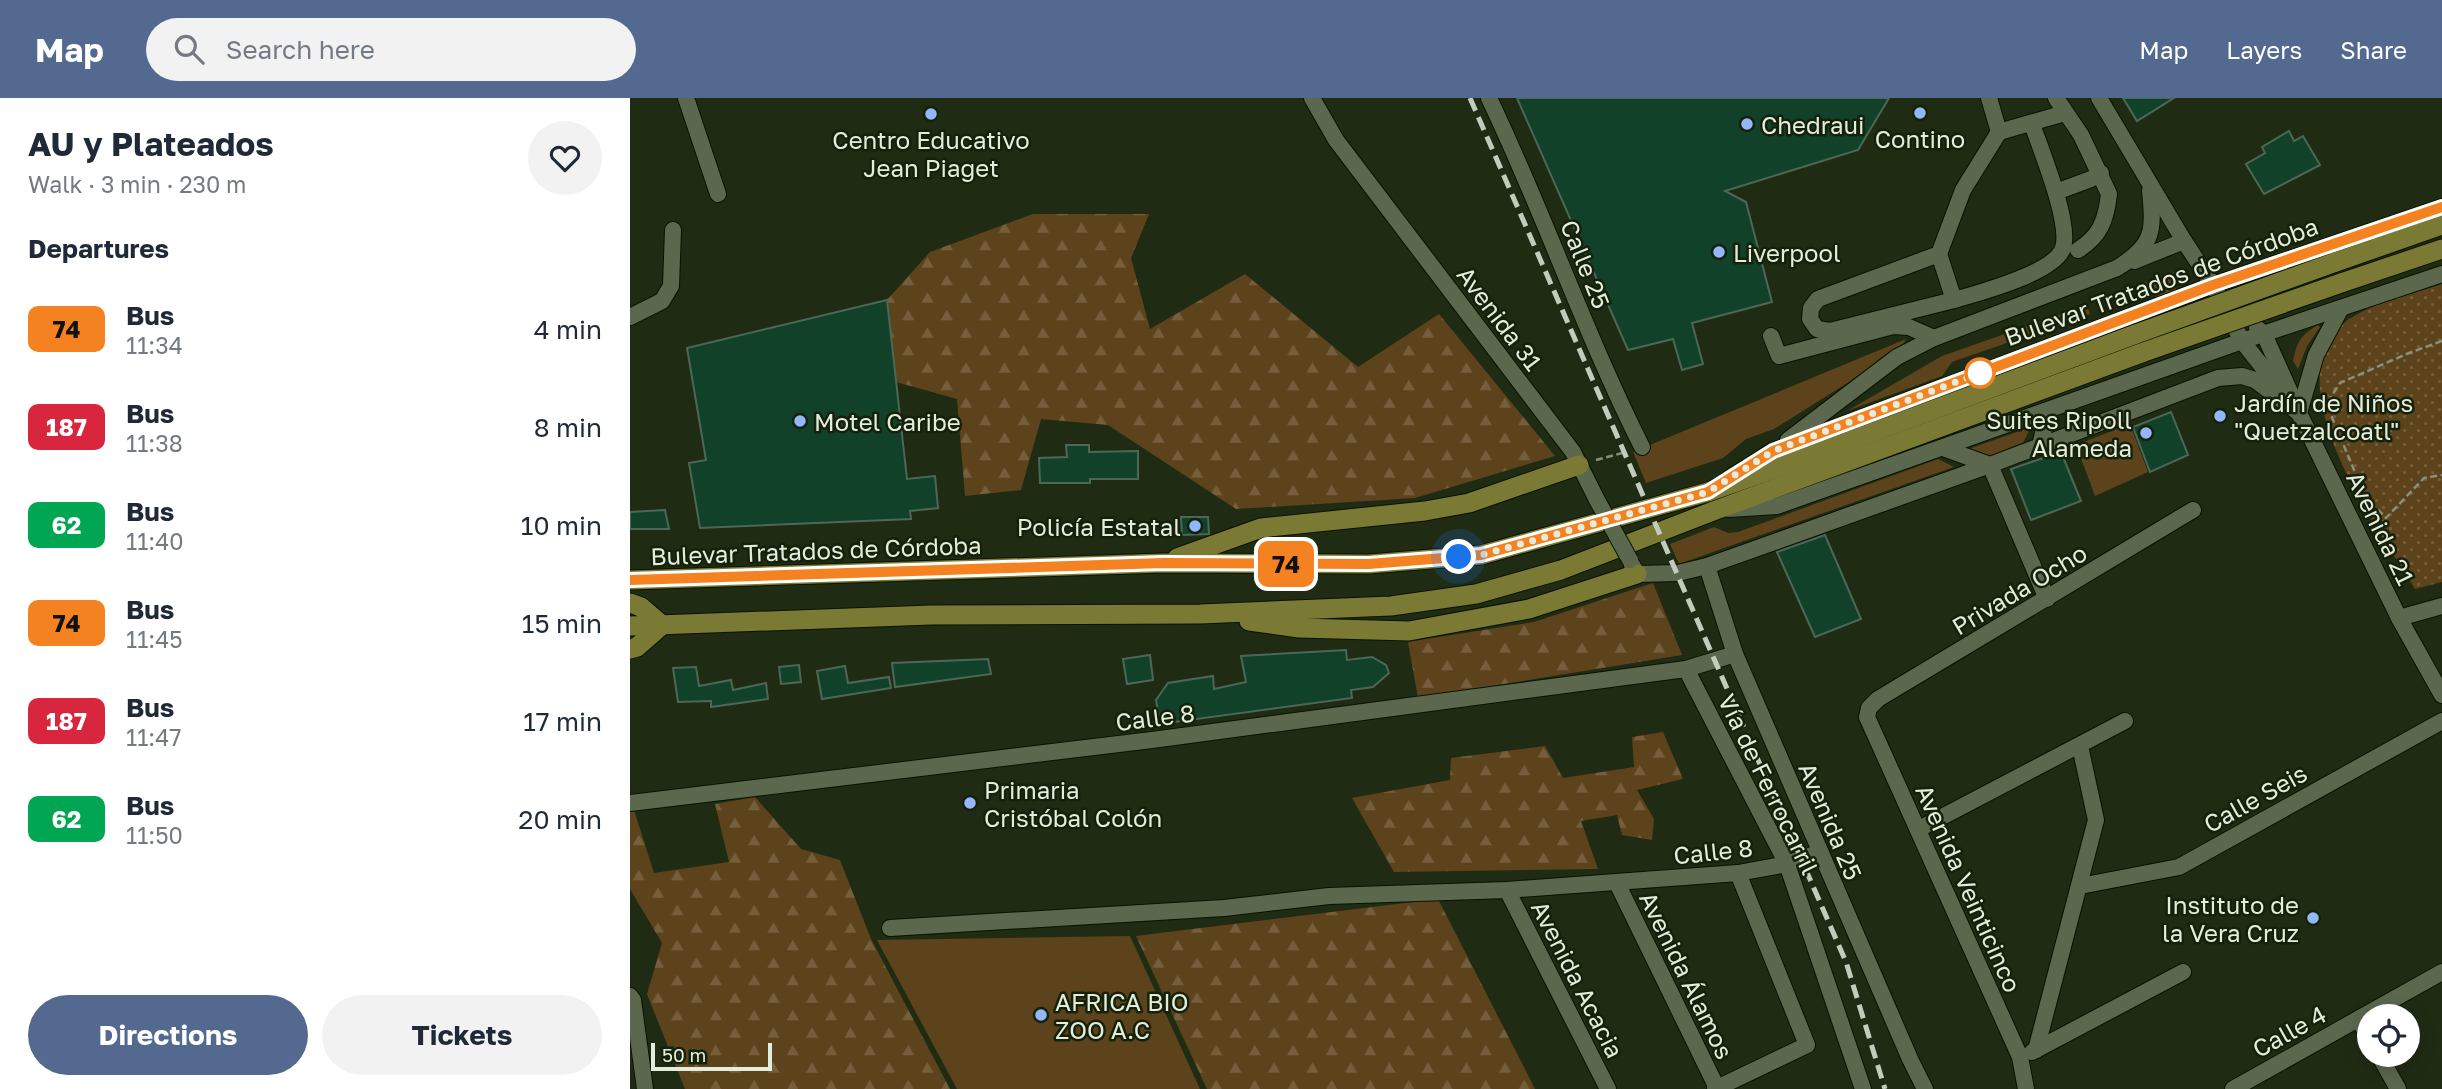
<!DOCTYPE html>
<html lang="en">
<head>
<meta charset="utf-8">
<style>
	body { margin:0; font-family:"Golos Text",sans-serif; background:#f2f2f3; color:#1f2937; height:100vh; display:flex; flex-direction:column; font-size:26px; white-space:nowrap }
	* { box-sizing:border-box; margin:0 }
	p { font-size:23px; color:#747a83 }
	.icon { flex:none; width:38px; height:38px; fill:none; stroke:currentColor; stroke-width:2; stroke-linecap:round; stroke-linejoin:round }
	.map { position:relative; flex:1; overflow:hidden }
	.details { display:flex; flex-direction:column; background:#fff; width:630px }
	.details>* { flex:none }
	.badge { padding:0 14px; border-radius:10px; font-size:24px; line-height:46px }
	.fabs { position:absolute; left:1727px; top:906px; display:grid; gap:14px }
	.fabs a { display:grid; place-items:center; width:63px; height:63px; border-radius:50%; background:#fff; box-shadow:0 4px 18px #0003; font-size:35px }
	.scale { position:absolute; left:21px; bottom:18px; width:121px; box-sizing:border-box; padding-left:7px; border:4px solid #e4ecdd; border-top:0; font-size:19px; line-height:24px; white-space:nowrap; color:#e4ecdd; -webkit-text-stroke:5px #16210a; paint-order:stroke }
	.you { position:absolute; width:35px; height:35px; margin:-18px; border:5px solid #fff; border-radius:50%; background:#1a73e8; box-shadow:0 0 0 10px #1a73e833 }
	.map>.badge { position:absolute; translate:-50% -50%; box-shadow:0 0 0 4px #fff }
	h2 { padding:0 28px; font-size:26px; line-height:63px }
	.round { display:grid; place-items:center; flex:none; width:74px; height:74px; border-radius:37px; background:#f2f2f3 }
	.summary { display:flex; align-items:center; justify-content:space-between; height:119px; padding:0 28px }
	h1 { font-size:33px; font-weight:700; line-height:52px }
	.button { display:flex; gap:14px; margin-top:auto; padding:14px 28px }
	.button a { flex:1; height:80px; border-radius:42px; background:#536990; color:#fff; font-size:28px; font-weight:700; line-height:80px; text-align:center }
	.button a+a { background:#f2f2f3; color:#1f2937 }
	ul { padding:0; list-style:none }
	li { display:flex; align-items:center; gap:21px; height:98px; padding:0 28px }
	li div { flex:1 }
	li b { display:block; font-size:26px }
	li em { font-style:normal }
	li .badge { min-width:77px; font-weight:700; text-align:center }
	header { display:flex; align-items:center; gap:42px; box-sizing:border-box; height:98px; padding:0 35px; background:#536990; color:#fff }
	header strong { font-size:33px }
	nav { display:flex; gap:38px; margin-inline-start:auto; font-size:24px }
	.search { width:490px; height:63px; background:#f2f2f3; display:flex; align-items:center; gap:18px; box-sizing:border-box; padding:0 24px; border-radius:38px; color:#747a83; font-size:26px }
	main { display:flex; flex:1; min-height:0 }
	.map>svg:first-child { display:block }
</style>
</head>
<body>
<header>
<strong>Map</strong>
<div class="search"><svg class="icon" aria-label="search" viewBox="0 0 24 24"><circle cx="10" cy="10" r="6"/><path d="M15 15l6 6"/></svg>Search here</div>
<nav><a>Map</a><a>Layers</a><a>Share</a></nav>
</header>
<main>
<section class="details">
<div class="summary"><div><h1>AU y Plateados</h1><p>Walk · 3 min · 230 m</p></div><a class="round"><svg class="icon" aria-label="heart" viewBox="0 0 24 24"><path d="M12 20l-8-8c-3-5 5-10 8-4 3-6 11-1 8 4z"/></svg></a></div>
<h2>Departures</h2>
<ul>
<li><span class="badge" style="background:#f58220;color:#111">74</span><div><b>Bus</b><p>11:34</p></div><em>4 min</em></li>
<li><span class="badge" style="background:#d7263d;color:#fff">187</span><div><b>Bus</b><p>11:38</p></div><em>8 min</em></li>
<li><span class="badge" style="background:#00a651;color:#fff">62</span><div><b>Bus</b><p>11:40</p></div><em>10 min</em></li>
<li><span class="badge" style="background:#f58220;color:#111">74</span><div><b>Bus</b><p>11:45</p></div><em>15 min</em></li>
<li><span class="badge" style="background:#d7263d;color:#fff">187</span><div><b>Bus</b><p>11:47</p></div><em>17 min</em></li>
<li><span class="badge" style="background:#00a651;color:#fff">62</span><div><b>Bus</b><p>11:50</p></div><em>20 min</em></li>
</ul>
<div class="button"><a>Directions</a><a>Tickets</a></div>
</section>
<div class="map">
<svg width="1812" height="991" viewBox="0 0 1812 991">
	<defs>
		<pattern id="forest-firs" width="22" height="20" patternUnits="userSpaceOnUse" patternTransform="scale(1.75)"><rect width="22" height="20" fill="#5d431b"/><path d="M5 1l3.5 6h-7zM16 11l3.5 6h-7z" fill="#745e3c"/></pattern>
		<pattern id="park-dots" width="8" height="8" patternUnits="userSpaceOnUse" patternTransform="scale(1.75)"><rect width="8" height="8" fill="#5d431b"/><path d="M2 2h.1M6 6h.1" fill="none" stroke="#745e3c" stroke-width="1.8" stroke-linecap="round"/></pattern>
	</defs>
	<rect width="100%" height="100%" fill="#202b14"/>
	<g fill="#5d431b">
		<path d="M1546,173l3,8 -4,12 -19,6 -4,-7 -11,3 -3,-8z"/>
		<path d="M1457,207l3,9 -138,48 -10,14 -95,35 95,-55z"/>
		<path d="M1688,227l2,2 -13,19 -9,23 -5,-8c5,-21 7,-25 25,-36z"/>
		<path d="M1276,241l-6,11 -126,79 -28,10 -23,19 -77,25 -13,-31z"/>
		<path d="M1500,326l18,48 -53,24 -19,-51z"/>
		<path d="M1401,329l-8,16 -37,15 -20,-8z"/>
		<path d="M1308,361l16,8 -275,97 -9,-20 44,-17 14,6 10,-1z"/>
		<path d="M500,838l70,153h-243l-80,-149z"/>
	</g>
	<g fill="url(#forest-firs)">
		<path d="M403,116h116l-18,44 19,71 95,-55 113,93 81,-53 116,142 -140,42 -179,11 -128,-84 -67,-6 -20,71 -56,6 -8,-97 -61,-17 -9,-82 43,-48z"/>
		<path d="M1023,485l29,72 -264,43 -10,-56 126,-20z"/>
		<path d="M1033,634l20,47 -46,11 17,29 -2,21 -30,-5 -5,-20 -36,6 17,48 -204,3 -42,-74 98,-18 1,-22 94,-12 18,32 71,-11 -2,-30z"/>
		<path d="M125,699l46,52 39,11 31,79 79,150h-265l-38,-95 15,-51 -32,-54v-79h4l20,63 75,-11 -14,-58z"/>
		<path d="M808,801l97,190h-328l-71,-153z"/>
	</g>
	<path fill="url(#park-dots)" d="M1812,186v298l-27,7c-36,-60 -142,-202 -72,-265 23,-20 70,-30 99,-40z"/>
	<g fill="#114128" stroke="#4c6756" stroke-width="2">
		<path d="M887,0h372l-31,52 -133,41 21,11 26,100 -80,21 11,41 -21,6 -9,-31 -45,11z"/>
		<path d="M1493,0h51l-37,23z"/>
		<path d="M1659,33l5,10 9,-5 17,29 -56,29 -18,-30 19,-11 -3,-6z"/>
		<path d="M257,202l20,179 28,-3 3,32 -28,3 1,8 -211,9 -11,-65 17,-3 -19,-112z"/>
		<path d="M1541,314l17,43 -38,17 -17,-45z"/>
		<path d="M436,347h23v7l49,-1v28h-48v4h-50l-1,-25 28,-1z"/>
		<path d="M1431,354l20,49 -50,19 -20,-51z"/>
		<path d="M35,412l4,19h-39v-17z"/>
		<path d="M551,419h27l1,17 -27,1z"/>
		<path d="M1195,437l36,84 -46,18 -38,-85z"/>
		<path d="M716,552l1,10 25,-3 14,8 3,8 -16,14 -22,3 1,8 -192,26 -4,-24 12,-17 45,-7 1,13 32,-7 -5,-26z"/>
		<path d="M520,557l3,25 -26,4 -4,-25z"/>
		<path d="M358,561l3,15 -96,13 -3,-24z"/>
		<path d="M169,567l2,17 -20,2 -2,-17z"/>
		<path d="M215,568l3,17 41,-6 2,11 -69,11 -5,-28z"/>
		<path d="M66,569l3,19 32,-6 2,10 33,-7 2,16 -57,8v-6l-33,1 -5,-34z"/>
	</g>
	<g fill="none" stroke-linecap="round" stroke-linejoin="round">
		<g stroke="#091301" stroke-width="18">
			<g id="minor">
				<path d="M56,0l32,96"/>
				<path d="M682,0l24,42 237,312 24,48"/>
				<path d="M859,0c55,115 96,236 153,349"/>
				<path d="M1426,0l25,37 28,59c-3,27 -9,42 -31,56"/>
				<path d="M1469,0l85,143 29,44 29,56 57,72 100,205 43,77"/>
				<path d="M1369,34l66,-19"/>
				<path d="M1426,94l35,-13 10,-6"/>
				<path d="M1309,156l15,46c24,-7 101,-27 109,-52 8,-25 -22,-98 -31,-124"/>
				<path d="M1504,163l50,-20"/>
				<path d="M1324,202l-124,31 -13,-2 -7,-10 1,-11 7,-9 121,-45 24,-64 36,-58 -10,-34"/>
				<path d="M0,219l32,-16 9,-15 2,-56"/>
				<path d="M1627,230l7,6 26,58"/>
				<path d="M1141,238l8,20 114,-30 16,1 25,11"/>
				<path d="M1669,315l17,-58 24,-45"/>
				<path d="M1158,342l109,-83 37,-19 183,-70c37,-23 37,-36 33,-78"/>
				<path d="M1410,348l8,-35"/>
				<path d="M1313,350l47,17"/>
				<path d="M1360,367l57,134"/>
				<path d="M1098,381l45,-28 440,-166 229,-78"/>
				<path d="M1099,411l48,-3 465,-165 200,-67"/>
				<path d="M1002,467l5,9 41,-1 29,-7 283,-101 228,-87 24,-2 13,4 44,33"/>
				<path d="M1077,468l28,88 175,405 15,30"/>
				<path d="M1769,520l43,-12"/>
				<path d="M1056,571l101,195 76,225"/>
				<path d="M0,705l522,-63 534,-71 49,-15"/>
				<path d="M1289,731l206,-108"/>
				<path d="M987,785l100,205"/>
				<path d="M1450,788l99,-19 263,-146"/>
				<path d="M877,792l101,199"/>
				<path d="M260,830l334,-20 105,-12 178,-6 231,-17 49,-9 33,-12"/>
				<path d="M0,898l3,4 12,89"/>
				<path d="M1728,921l12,20"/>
				<path d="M1406,952l60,-230 -16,-74"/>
				<path d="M1402,954l151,-80"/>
				<path d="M1749,957l19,34"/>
				<path d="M1085,991l92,-44 -69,-172"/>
				<path d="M1396,991l-6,-32 -153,-340 2,-9 9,-9 315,-189"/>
				<path d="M1603,991l209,-117"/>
			</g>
		</g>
		<g stroke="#091301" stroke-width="21">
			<g id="major">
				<path d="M1703,165l109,-38"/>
				<path d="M1711,185l101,-34"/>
				<path d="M547,460l84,-30 164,-17 44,-8 110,-38"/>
				<path d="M0,482l533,-17 206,1 112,-9 227,-63 88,-31 340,-127"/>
				<path d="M0,505l11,4 21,18 -25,22 -7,2"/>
				<path d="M619,523l50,7 110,3 120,-22 108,-35"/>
				<path d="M0,528l301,-11 269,-1 191,-8 85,-12 85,-24 155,-60 428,-158"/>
			</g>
		</g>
		<g stroke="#87917e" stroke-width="2.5" stroke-dasharray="7 3.5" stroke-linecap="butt">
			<path d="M1812,243l-33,12 -69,30 -11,17 2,15 34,81 21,22 38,-40 18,-3"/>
			<path d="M966,362l30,-8"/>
		</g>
		<use href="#minor" stroke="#5b684e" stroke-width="16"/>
		<use href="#major" stroke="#7b7a34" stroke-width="19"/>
		<path stroke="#c3ccbc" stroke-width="5" stroke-dasharray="14 7" stroke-linecap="butt" d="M840,0l376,864 39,127"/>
		<g stroke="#091301" stroke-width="18" stroke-linecap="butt">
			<path id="minor-bridge" d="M967,402l33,60"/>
		</g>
		<g stroke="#091301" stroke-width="21" stroke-linecap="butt">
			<g id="major-bridge">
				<path d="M1506,236l197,-71"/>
				<path d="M1514,254l197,-69"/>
			</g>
		</g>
		<use href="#minor-bridge" stroke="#5b684e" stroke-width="16"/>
		<use href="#major-bridge" stroke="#7b7a34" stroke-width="19"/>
	</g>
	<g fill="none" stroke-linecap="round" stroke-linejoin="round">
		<g stroke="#fff" stroke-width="16">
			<path id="line" d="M0,482l533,-17 206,1 112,-9 227,-63 65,-41 440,-166 229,-78"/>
		</g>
		<use href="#line" stroke="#f58220" stroke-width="10"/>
		<path stroke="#e4ecdd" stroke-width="7" stroke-dasharray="0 12.6" d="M829,459l22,-2 227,-63 65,-41 207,-78"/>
	</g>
	<g fill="#92b7fd" stroke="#16210a" stroke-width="2.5">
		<circle cx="1290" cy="15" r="7"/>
		<circle cx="301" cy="16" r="7"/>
		<circle cx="1117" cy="26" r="7"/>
		<circle cx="1089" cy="154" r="7"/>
		<circle cx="1590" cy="318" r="7"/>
		<circle cx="170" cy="323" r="7"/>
		<circle cx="1516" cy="335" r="7"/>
		<circle cx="565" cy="428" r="7"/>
		<circle cx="340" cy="705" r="7"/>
		<circle cx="1683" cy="820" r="7"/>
		<circle cx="411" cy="917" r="7"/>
	</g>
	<circle fill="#fff" stroke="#f58220" stroke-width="3.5" cx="1350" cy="275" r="14"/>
	<g text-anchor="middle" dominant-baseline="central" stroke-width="5" stroke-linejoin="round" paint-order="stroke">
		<g font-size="24" fill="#e4ecdd" stroke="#16210a" text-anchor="start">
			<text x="1131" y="26">Chedraui</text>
			<text x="1290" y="40" text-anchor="middle">Contino</text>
			<text x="301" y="41" text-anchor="middle">Centro Educativo<tspan x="301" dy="28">Jean Piaget</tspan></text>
			<text x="1103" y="154">Liverpool</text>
			<text x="1604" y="304">Jardín de Niños<tspan x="1604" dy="28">"Quetzalcoatl"</tspan></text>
			<text x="1502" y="321" text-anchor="end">Suites Ripoll<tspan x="1502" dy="28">Alameda</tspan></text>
			<text x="184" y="323">Motel Caribe</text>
			<text x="551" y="428" text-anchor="end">Policía Estatal</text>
			<text x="354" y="691">Primaria<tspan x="354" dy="28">Cristóbal Colón</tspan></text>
			<text x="1669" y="806" text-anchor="end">Instituto de<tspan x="1669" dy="28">la Vera Cruz</tspan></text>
			<text x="425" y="903">AFRICA BIO<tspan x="425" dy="28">ZOO A.C</tspan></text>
		</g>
		<g font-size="24" fill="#e4ecdd" stroke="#16210a">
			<text transform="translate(956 166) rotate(68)">Calle 25</text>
			<text transform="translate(1531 183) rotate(-20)">Bulevar Tratados de Córdoba</text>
			<text transform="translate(870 220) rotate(53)">Avenida 31</text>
			<text transform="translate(1751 430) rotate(64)">Avenida 21</text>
			<text transform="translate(186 452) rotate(-2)">Bulevar Tratados de Córdoba</text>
			<text transform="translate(1389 491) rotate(-31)">Privada Ocho</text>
			<text transform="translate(525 619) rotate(-7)">Calle 8</text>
			<text transform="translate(1139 686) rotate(64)">Vía de Ferrocarril</text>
			<text transform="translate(1625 700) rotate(-29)">Calle Seis</text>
			<text transform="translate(1201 723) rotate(67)">Avenida 25</text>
			<text transform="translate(1083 753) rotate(-6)">Calle 8</text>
			<text transform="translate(1339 790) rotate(66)">Avenida Veinticinco</text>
			<text transform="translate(1057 877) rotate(64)">Avenida Álamos</text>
			<text transform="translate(948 881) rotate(63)">Avenida Acacia</text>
			<text transform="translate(1659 933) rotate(-29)">Calle 4</text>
		</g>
	</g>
</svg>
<div class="fabs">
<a><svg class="icon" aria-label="locate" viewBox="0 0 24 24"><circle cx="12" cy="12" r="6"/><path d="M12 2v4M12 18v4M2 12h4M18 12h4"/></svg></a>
</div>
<div class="scale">50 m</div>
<div class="you" style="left:829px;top:459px"></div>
<b class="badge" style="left:656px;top:466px;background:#f58220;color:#111">74</b>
</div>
</main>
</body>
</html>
